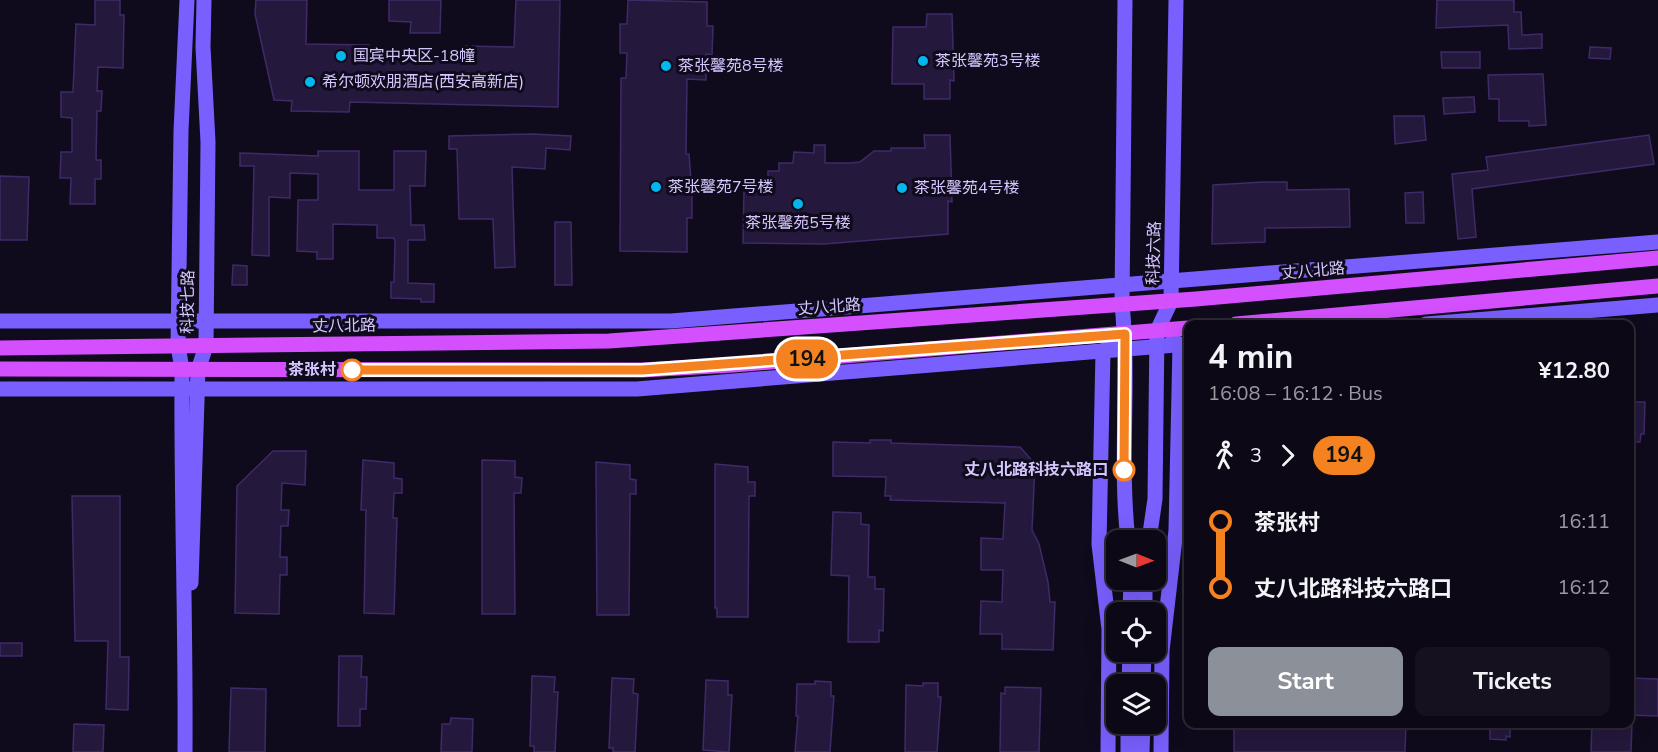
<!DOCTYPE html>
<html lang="en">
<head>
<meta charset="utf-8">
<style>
	body { margin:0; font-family:"Nunito Sans","Noto Sans SC",sans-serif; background:#15111e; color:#f1f3f6; height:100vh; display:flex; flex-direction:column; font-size:22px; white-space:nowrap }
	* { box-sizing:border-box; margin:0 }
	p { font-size:20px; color:#9a9aa0 }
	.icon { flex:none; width:33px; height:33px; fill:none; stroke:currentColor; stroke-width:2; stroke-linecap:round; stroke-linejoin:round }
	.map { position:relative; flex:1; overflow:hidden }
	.panel { position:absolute; left:1184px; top:320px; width:450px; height:408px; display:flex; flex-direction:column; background:#0c0815; border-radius:12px; box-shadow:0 6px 24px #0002,0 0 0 2px #2c2934 }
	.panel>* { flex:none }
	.badge { padding:0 12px; border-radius:20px; font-size:21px; line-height:39px }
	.needle { width:39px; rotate:91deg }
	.controls { position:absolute; left:1106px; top:530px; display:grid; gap:12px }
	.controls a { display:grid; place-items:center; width:60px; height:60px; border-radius:12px; background:#0c0815; box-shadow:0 6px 24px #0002,0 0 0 2px #2c2934; font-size:30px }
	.map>.badge { position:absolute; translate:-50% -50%; box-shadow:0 0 0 3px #fff }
	.legs { display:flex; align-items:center; gap:9px; height:66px; padding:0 24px; font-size:20px }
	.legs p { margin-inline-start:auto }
	.head { display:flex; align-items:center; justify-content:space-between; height:102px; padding:0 24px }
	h1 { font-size:33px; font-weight:700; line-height:45px }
	.button { display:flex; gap:12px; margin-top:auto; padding:12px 24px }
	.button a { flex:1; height:69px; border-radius:12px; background:#8c9099; color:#fff; font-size:24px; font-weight:700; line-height:69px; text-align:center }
	.button a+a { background:#15111e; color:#f1f3f6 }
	ul { padding:0 24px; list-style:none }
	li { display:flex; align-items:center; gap:21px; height:66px; font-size:22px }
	li i { display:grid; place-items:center; width:9px; height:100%; margin:0 8px; background:currentColor }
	li i::after { content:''; width:15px; height:15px; margin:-8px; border:4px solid; border-radius:50%; background:#0c0815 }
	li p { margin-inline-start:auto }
	li:first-child i { background:linear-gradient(#0000 50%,currentColor 0) }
	li:last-child i { background:linear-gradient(currentColor 50%,#0000 0) }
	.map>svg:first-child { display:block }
</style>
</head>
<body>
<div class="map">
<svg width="1658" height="752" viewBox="0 0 1658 752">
	<rect width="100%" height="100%" fill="#100b1c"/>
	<g fill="#24183c" stroke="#3f2a68" stroke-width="1.5">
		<path d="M95,0h25v15h4l-1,53 -25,-1 -1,24h5l-1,20h-4l-1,49h5v19h-6v25h-25l1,-26h-11l1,-26h11v-34l-11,-1v-25h12l3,-68 19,1z"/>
		<path d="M256,0h51l-1,44 63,1v10l97,3v-12l48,1 2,-47h44l-2,107 -208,-5 -1,10 -58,-1 1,-10 -18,-1 -19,-86z"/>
		<path d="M389,0h52l-1,33h-30l1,-11 -22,-1z"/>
		<path d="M628,0l79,2v24h6l-1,29 -6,-1v26l-19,-1 -1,75h3l3,40v24h-5v34l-67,-1 1,-173h5l1,-25h-7v-29h7z"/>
		<path d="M1437,0h77v12h7l1,23 20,-1v14l-33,1 -1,-24 -72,3z"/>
		<path d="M927,14h25l2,67 -4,-1v19h-26v-15h-32l1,-57h33z"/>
		<path d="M1590,47l21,1 -1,11 -21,-1z"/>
		<path d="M1441,52h39v16h-38z"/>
		<path d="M1543,74l3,51 -17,1v-5h-30v-22h-10l-1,-24z"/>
		<path d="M1474,97l1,15 -31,2 -1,-16z"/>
		<path d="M1394,116h30l2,24 -31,4z"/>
		<path d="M533,134l38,2 -1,14 -24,-2 -1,21 -33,-2 3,100 -20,1 -2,-49h-34l-2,-70h-8v-13z"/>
		<path d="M924,135h26l2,67 -4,-1v33l-124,10 -81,-1 1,-55 11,4 2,-12 11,-2v-7h11v-8h14l1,-11 20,1v-8h11v18h26l9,-1 14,-11h17v-3h34z"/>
		<path d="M1649,135l5,29 -182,25 4,48 -18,2 -6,-65 36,-4 -2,-13z"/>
		<path d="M318,151h41v39h35v-39h32l-1,35h-15l1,39h13l1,15h-17v43l26,1v18h-13v-3l-30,-1v-16h3l1,-41 -1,-3h-17v-13l-44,-1v35h-16v-7l-20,-1 1,-51h20v-26l-28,-1v25l-21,-1v59l-17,-1 2,-89h-14v-13l78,3z"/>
		<path d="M0,176l29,1 -2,63h-27z"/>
		<path d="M1264,182h23v8l62,-1 1,38 -85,1v14l-53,2 1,-59z"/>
		<path d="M1423,192l1,31h-18l-1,-30z"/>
		<path d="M555,222h16l1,63h-17z"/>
		<path d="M233,265l14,1v19h-15z"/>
		<path d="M1629,402h16l-1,32h-3l-1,8h-11z"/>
		<path d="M870,440h21v3l129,4 15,17 -3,66 7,14 9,38 2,20h5l-2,48 -51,-1v-15h-22l1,-33 21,1 1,-32h-22v-32l22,1 2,-36 -115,-3 1,-4h-6l1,-19 -53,-1v-34l37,1z"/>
		<path d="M273,451h33l-1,34 -23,-2 -1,27h8l-1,16h-7l-1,31h7v18h-7l-1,39 -44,-1 2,-127z"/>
		<path d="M363,460l31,3v15l8,1v14h-8l-1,25h4l-3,96 -30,-1 2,-103h-5z"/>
		<path d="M482,460l33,1v16l7,1 -1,15h-7l1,121h-33z"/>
		<path d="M596,462l34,3v14l6,1v14h-6l-1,121h-32z"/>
		<path d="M715,464l33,3v15h7v14h-6l-1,121h-31v-9h-2z"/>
		<path d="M72,496h48v161h9l-1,53 -22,-1 2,-68h-33z"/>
		<path d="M833,512l28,1v11l8,1 -1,52h7v12h9l-1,42 -4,-1v12h-31l1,-66 -18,-1z"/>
		<rect x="0" y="643" width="22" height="13"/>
		<path d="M339,656h23l-1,21h6l-1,32h-6v17h-22z"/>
		<path d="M532,676l23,1 -1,15h4l-3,60h-21v-6h-4z"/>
		<path d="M612,678l22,1 -1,14 5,1 -3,58h-22v-4h-4z"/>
		<path d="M1629,678l29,1v37l-29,-1z"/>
		<path d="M706,680l22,1v14h4l-3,57 -26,-2z"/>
		<path d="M815,681l16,1v14h3l-4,56h-35l3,-36h-2l1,-32h18z"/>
		<path d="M923,683h15v14h3l-4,55h-32l1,-67 17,1z"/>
		<path d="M1005,687l36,1 -2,64h-39l1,-59 4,1z"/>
		<path d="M231,688l35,1 -1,63h-36z"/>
		<path d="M451,718l22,1 -1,33h-31l1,-28h8z"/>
		<path d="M1234,723h172l-1,29h-171z"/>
		<path d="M1490,723h20v14l-4,-1v4l-16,-1z"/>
		<path d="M1592,723h40l-1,29h-40z"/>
		<path d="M74,724l30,1 -1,27h-30z"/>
	</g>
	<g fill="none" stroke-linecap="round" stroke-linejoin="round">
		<g stroke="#795ffd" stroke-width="15">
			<path d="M1125,0l-3,304c8,79 -3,158 6,236"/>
			<path d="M0,321h671l987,-79"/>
			<path d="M1426,324l232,-19"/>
			<path d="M0,389h637l551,-45"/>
			<path d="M1149,540l6,-41 2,-168 14,-30 5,-301"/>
			<path d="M191,583l7,-213 8,-24 2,-204 -5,-95 1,-47"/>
			<path d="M1130,612l1,-33"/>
			<path d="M1145,612v-33"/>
			<path d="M1129,684l1,-33"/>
			<path d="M1143,684l1,-33"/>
			<path d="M185,752c1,-128 -4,-255 -3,-383l-4,-23 3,-215 6,-131"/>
			<path d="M1108,752l1,-123 -10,-85 4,-193 8,-6"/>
			<path d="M1128,752v-29"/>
			<path d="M1142,752l1,-29"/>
			<path d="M1161,752l1,-101 14,-121 4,-185 -7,-5"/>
		</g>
		<g stroke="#d44ffd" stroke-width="15">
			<path d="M1236,324l422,-38"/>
			<path d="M0,348l609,-7 587,-42 462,-41"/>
			<path d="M0,369l642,1 91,-5 455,-37"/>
		</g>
	</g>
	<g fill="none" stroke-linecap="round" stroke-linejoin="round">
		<g stroke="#fff" stroke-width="14">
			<path id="line-1" d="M352,370h290l483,-36 -1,136"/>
		</g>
		<use href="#line-1" stroke="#f58220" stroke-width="9"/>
	</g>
	<g fill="#03b6ee" stroke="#100b1c" stroke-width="2">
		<circle cx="341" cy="56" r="6"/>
		<circle cx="923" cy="61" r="6"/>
		<circle cx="666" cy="66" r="6"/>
		<circle cx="310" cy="82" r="6"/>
		<circle cx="656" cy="187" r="6"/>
		<circle cx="902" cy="188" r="6"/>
		<circle cx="798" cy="204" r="6"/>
	</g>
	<g fill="#fff" stroke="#f58220" stroke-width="3">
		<circle cx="352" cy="370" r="10"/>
		<circle cx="1124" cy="470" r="10"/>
	</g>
	<g text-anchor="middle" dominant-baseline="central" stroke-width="6" stroke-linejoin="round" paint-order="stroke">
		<g font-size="16" fill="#d5c7fe" stroke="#100b1c" text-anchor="start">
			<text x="353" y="56">国宾中央区-18幢</text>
			<text x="935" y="61">茶张馨苑3号楼</text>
			<text x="678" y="66">茶张馨苑8号楼</text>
			<text x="322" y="82">希尔顿欢朋酒店(西安高新店)</text>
			<text x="668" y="187">茶张馨苑7号楼</text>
			<text x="914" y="188">茶张馨苑4号楼</text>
			<text x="798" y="223" text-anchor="middle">茶张馨苑5号楼</text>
		</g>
		<g font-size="16" fill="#d5c7fe" stroke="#100b1c">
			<text transform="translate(1154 253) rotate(-88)">科技六路</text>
			<text transform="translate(1313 271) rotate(-5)">丈八北路</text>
			<text transform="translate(188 302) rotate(-89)">科技七路</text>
			<text transform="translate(829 307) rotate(-4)">丈八北路</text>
			<text transform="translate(344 326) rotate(-1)">丈八北路</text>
		</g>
		<g font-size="16" font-weight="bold" fill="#d5c7fe" stroke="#100b1c" text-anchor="end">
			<text x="336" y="370">茶张村</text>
			<text x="1108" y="470">丈八北路科技六路口</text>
		</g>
	</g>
</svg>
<div class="controls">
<a><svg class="needle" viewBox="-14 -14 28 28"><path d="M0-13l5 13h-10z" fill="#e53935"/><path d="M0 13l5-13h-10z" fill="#9a9aa0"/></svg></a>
<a><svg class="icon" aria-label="locate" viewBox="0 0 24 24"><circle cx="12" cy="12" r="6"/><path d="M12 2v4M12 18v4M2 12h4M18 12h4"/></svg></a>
<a><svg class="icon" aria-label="layers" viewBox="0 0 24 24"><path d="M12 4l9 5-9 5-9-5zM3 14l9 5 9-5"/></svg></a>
</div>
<b class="badge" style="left:807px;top:359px;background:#f58220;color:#111">194</b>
<section class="panel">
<div class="head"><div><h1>4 min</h1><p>16:08 – 16:12 · Bus</p></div><b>¥12.80</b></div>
<div class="legs"><svg class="icon" aria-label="walk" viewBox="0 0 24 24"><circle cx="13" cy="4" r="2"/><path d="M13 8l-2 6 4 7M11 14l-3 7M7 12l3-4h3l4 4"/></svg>3<svg class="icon" aria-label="forward" viewBox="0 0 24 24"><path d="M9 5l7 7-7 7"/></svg><b class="badge" style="background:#f58220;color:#111">194</b></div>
<ul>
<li><i style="color:#f58220"></i><b>茶张村</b><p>16:11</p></li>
<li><i style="color:#f58220"></i><b>丈八北路科技六路口</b><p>16:12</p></li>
</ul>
<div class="button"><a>Start</a><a>Tickets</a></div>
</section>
</div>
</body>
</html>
